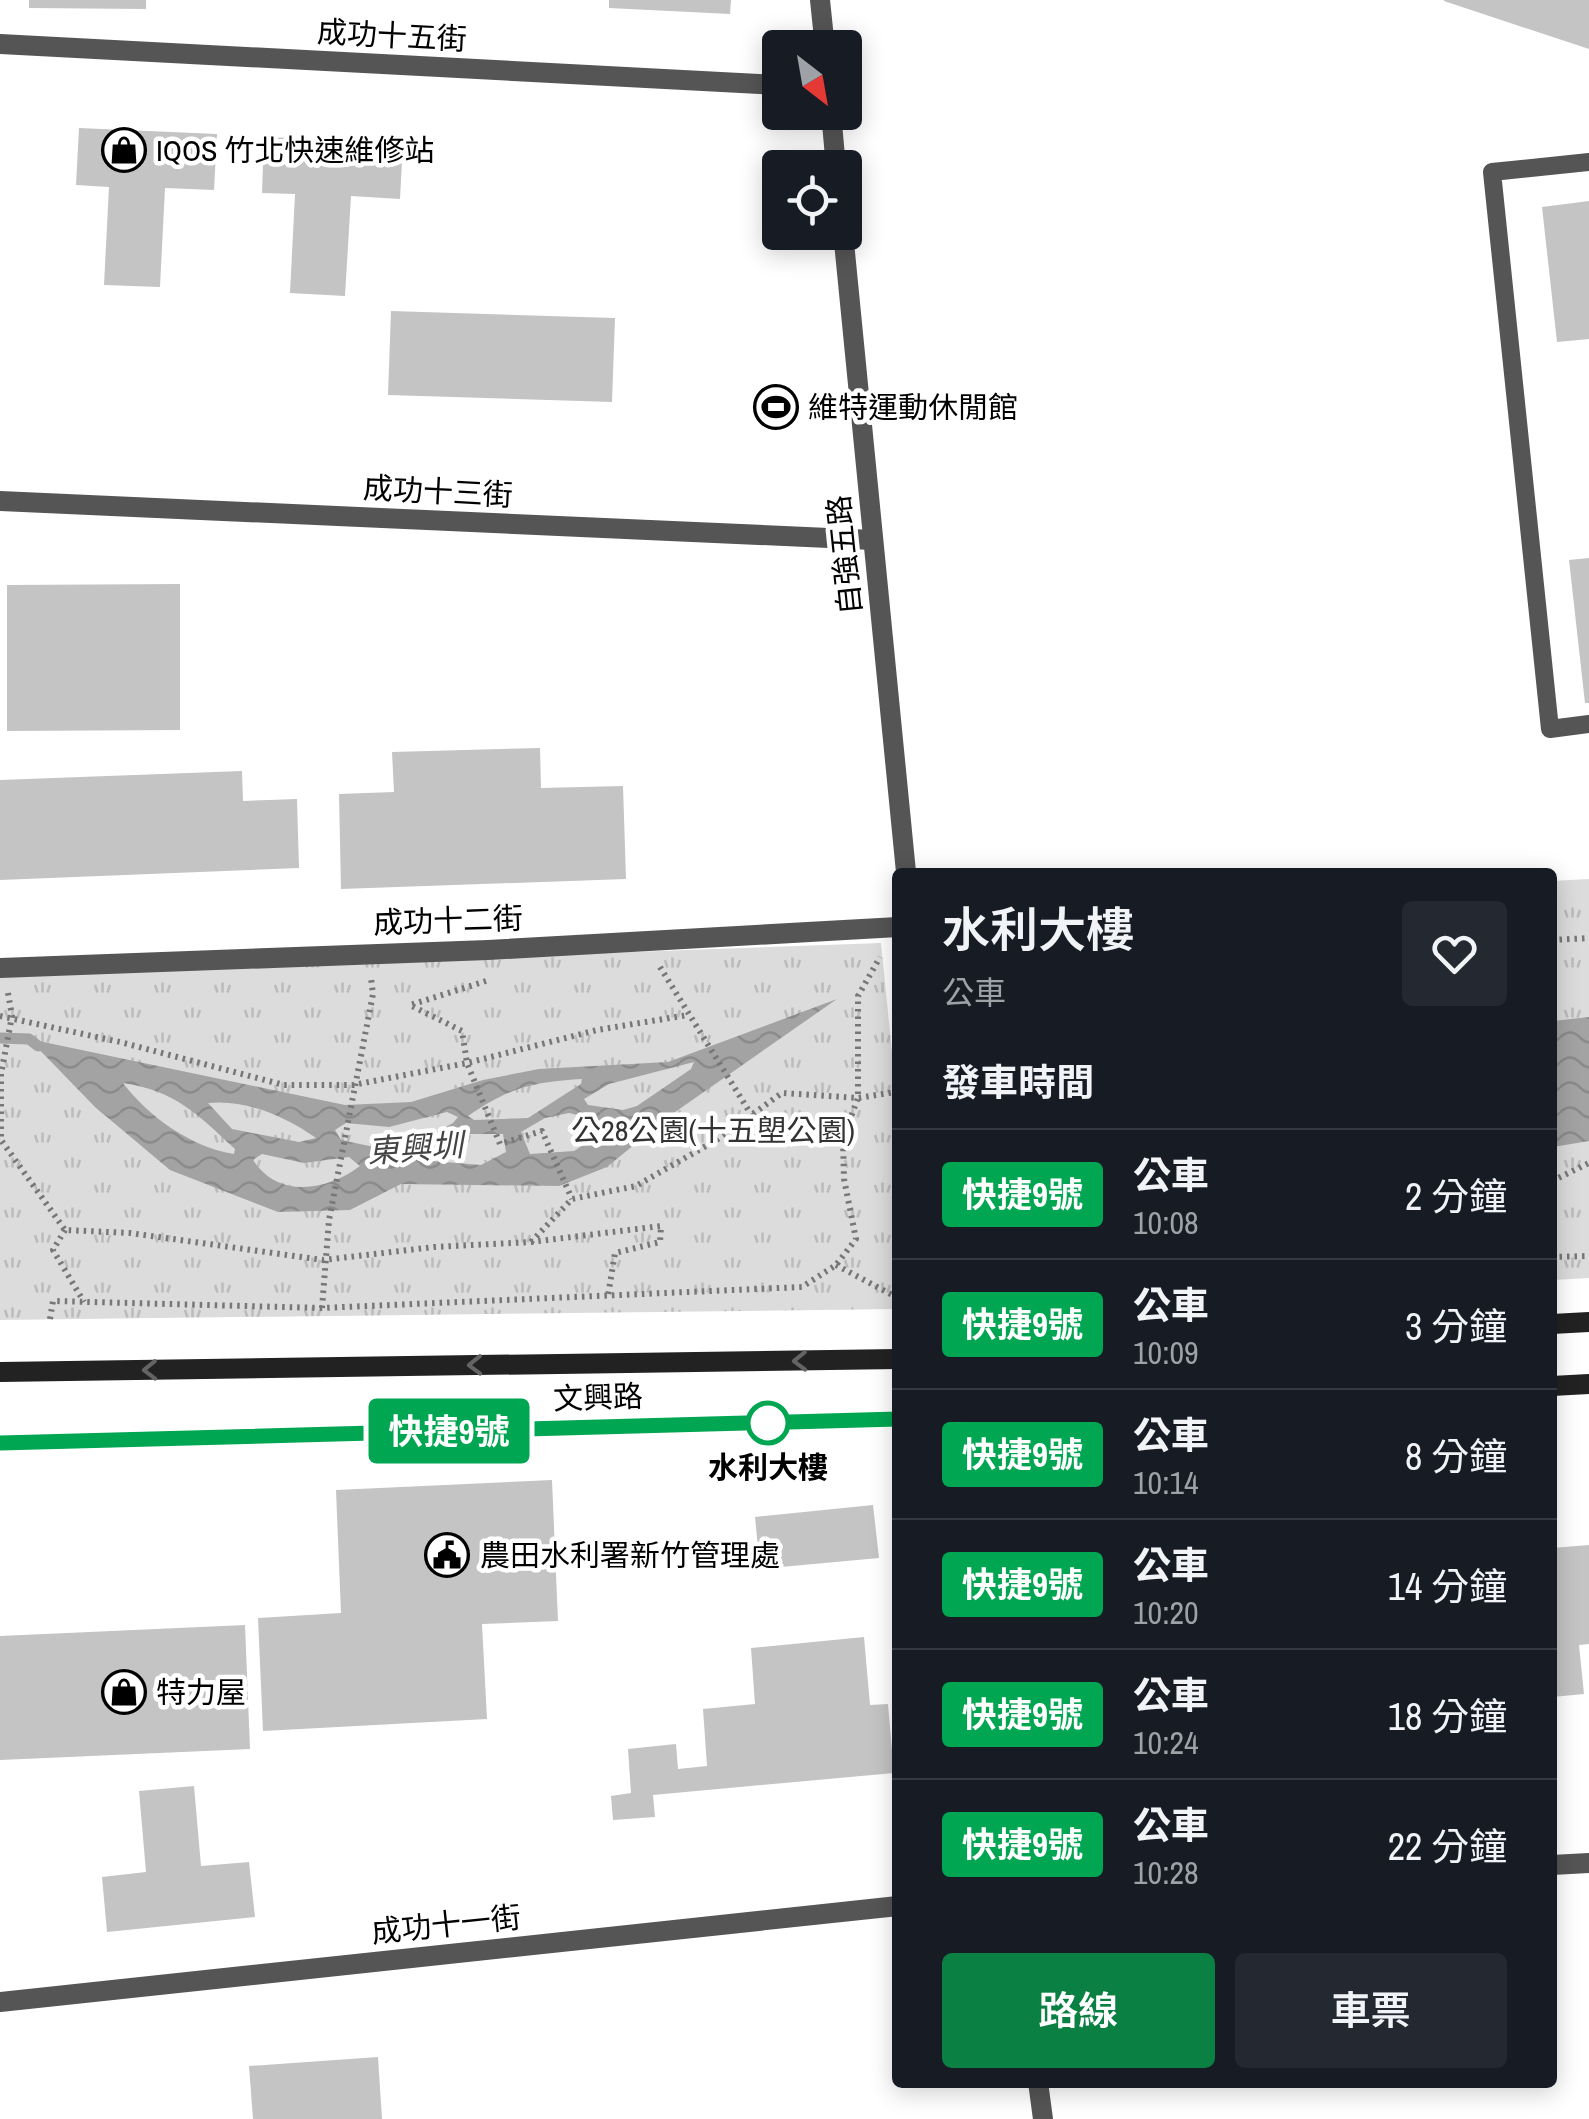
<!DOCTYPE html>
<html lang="zh-TW">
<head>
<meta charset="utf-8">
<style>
	body { margin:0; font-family:"Archivo Narrow","Noto Sans TC",sans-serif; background:#242831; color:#f1f3f6; height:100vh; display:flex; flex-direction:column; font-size:38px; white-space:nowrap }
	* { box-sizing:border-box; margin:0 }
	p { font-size:32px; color:#9ea1a6 }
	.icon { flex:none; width:55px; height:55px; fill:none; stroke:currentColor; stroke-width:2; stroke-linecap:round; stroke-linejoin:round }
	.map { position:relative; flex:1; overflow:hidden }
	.details { position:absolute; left:892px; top:868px; width:665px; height:1220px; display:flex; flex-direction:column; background:#171b24; border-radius:10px; box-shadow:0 5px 25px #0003 }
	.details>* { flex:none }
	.badge { padding:0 20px; border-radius:8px; font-size:35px; line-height:65px }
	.needle { width:65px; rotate:149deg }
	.buttons { position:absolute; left:762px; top:30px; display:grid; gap:20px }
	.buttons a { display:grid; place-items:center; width:100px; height:100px; border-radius:10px; background:#171b24; box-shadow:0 5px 25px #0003; font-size:50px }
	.map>.badge { position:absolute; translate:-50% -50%; box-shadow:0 0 0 5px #fff }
	h2 { padding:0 50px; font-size:38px; line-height:90px }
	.round { display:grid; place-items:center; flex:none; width:105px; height:105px; border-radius:10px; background:#242831 }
	.headline { display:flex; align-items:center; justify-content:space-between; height:170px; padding:0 50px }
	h1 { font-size:48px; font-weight:600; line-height:75px }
	.cta { display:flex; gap:20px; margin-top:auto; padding:20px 50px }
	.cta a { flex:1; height:115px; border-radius:10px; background:#0b8043; color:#fff; font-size:40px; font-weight:600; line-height:115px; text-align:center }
	.cta a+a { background:#242831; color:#f1f3f6 }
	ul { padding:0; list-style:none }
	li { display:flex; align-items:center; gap:30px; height:130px; padding:0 50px; border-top:2px solid #363941 }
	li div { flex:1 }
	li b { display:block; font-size:38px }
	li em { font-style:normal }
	li .badge { min-width:110px; font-weight:700; text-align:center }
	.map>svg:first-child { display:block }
</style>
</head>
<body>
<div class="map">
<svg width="1589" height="2119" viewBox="0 0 1589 2119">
	<defs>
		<pattern id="grass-tufts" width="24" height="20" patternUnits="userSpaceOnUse" patternTransform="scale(2.5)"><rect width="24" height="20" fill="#dcdcdc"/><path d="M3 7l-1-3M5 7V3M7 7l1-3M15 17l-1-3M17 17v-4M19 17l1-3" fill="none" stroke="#bbb"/></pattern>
		<pattern id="water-waves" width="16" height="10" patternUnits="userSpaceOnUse" patternTransform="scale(2.5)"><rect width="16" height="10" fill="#a3a3a3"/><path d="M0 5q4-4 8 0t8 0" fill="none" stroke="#8b8b8b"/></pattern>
	</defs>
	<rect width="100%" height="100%" fill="#fff"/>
	<g fill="url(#grass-tufts)">
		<path d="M1589,879v399l-36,2 -1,-399z"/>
		<path d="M881,943l17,169 -1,197 -897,11v-345z"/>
	</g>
	<g fill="url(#water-waves)" fill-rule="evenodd">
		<path d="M837,999l-169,118 -61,50 -48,19 -158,-2 -51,26 -72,2 -108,-42 -75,-63 -66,-68 316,66 66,-3 72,-22 56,-11 129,-7zM694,1062l-3,7 -54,37 -14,4 -35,-5 -4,-6 25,-15zM582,1079l-1,5 -53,34 -54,2 -6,-4c41,-28 64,-34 114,-37zM123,1083c53,8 74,31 112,66l-1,5c-42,-6 -86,-38 -111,-71zM208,1103c37,-4 77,13 108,35l-17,4 -67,-13zM447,1112l11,5 -5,6 -43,23 -17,5 -52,-11 -6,-10 11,-7 43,4zM569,1113l46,11 -41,27 -44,3 -9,-22 24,-14zM471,1134h32l3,18 -25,13 -48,-4 -5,-5 5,-6zM262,1154l42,9 45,-6 11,9c-33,25 -82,33 -107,-6z"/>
		<path d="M1589,1017v124l-36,6v-126z"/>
	</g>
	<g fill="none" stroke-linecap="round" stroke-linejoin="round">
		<path stroke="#a3a3a3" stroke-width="11" d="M0,1038l29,1 9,7"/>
	</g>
	<g fill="#c4c4c4">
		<path d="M29,0h117v9l-117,-1z"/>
		<path d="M609,0h122l-1,14 -121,-6z"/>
		<path d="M1589,0v49l-145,-48v-1z"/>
		<path d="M79,128l138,6 -3,56 -49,-2 -5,99 -56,-2 5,-98 -33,-2z"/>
		<path d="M264,137l139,5 -3,57 -49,-3 -6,100 -55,-3 5,-99 -33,-1z"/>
		<path d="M1589,201v138l-32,3 -15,-135z"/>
		<path d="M391,311l224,7 -3,84 -224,-7z"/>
		<path d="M1589,558v145h-4l-16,-143z"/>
		<path d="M180,584v146l-173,1v-146z"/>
		<path d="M540,748l1,40 82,-2 3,93 -285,10 -2,-95 55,-2 -2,-40z"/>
		<path d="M242,771l1,30 54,-2 2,69 -299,12v-100z"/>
		<path d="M552,1480l6,141 -76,3 5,95 -224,12 -5,-113 83,-5 -5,-123z"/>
		<path d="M873,1505l6,53 -119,11 -5,-52z"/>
		<path d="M1589,1545v99l-10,1 5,49 -32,3v-149z"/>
		<path d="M245,1625l5,124 -250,11v-124z"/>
		<path d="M864,1637l6,68 18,-1 6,69 -241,22 2,22 -42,3 -2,-24 20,-3 -3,-44 48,-5 2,25 29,-3 -4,-57 52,-5 -4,-56z"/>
		<path d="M194,1786l7,80 48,-4 6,55 -148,15 -5,-55 44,-5 -7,-81z"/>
		<path d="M378,2057l4,62h-129l-4,-53z"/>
	</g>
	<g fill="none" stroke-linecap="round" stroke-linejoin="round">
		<g stroke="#777" stroke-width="6" stroke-dasharray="2.5 5" stroke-linecap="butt">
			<path d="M1552,940l37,-2"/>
			<path d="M660,967l92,149"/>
			<path d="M486,981l-76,24 52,26 5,32 33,81 42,-13 30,68"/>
			<path d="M8,993l4,23 -11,58v66l64,90 65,3 193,27 111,-13 97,-5 130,-16 -1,16 -45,11 -7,43"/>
			<path d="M0,1016l120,26 164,43h69l114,-22 130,-33 91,-15"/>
			<path d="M1552,1181l37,-18"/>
			<path d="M65,1230l-12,20 31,52"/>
			<path d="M531,1242l41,-43 64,-13 82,-47 64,-46 76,5 37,-6"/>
			<path d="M1552,1257l37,-1"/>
			<path d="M836,1265l62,33"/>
			<path d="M322,1308l7,-88 44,-226 -2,-16"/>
			<path d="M50,1319l3,-18 269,7 480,-21 34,-22 20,-26 -12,-60 -1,-41 15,-40v-102l22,-39"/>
		</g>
		<path stroke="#555" stroke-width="18" d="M1589,162l-97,10 58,557 39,-5"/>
		<g stroke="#555" stroke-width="20">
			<path d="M820,0l5,48"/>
			<path d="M0,44l780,41"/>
			<path d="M831,112l5,56"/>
			<path d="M843,232l63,640"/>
			<path d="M0,501l873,39"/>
			<path d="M0,968l488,-18 410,-23"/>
			<path d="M1552,1865l37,-2"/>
			<path d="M0,2002l898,-96"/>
			<path d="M1038,2082l5,37"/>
		</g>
		<g stroke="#222" stroke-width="20">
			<path d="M1552,1324l37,-2"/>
			<path d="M0,1372l898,-13"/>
			<path d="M1552,1386l37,-2"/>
			<path d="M0,1443l898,-24"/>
		</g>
	</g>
	<defs><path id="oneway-chevron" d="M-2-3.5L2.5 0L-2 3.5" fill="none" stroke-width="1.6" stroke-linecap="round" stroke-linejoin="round" transform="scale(2.5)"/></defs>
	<g stroke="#646464">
		<use href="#oneway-chevron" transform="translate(800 1361) rotate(179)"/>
		<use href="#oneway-chevron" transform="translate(475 1365) rotate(179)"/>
		<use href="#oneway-chevron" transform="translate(150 1370) rotate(179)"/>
	</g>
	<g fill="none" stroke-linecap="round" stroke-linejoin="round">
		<g stroke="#fff" stroke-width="22">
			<path id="line" d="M0,1443l898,-24"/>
		</g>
		<use href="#line" stroke="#00a651" stroke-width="15"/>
	</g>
	<defs>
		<g id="shop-ring" transform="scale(2.25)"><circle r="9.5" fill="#fff" stroke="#000" stroke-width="1.5"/><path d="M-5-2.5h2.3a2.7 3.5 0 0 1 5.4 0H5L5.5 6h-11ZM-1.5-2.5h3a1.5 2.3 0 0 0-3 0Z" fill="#000"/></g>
		<g id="stadium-ring" transform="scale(2.25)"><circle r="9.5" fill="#fff" stroke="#000" stroke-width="1.5"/><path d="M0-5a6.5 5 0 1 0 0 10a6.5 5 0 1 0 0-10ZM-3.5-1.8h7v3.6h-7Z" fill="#000"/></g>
		<g id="civic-ring" transform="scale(2.25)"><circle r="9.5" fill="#fff" stroke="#000" stroke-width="1.5"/><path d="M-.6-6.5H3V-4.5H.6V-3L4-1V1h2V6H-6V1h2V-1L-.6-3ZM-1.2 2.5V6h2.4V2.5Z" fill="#000"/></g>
	</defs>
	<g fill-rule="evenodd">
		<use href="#shop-ring" x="124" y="150"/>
		<use href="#stadium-ring" x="776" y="407"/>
		<use href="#civic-ring" x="447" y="1555"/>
		<use href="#shop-ring" x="124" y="1692"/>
	</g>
	<circle fill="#fff" stroke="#00a651" stroke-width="5" cx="768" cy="1423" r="20"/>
	<g text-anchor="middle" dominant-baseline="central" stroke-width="9" stroke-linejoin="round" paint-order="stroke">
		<g font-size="30" fill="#000" stroke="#fff">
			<text transform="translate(392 35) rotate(3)">成功十五街</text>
			<text transform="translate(438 491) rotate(3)">成功十三街</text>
			<text transform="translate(844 555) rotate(-96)">自強五路</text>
			<text transform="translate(448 920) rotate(-2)">成功十二街</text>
			<text transform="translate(598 1397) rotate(-2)">文興路</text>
			<text transform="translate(446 1924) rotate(-6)">成功十一街</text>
		</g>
		<g font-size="30" fill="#000" stroke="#fff" text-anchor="start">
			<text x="156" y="150">IQOS 竹北快速維修站</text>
			<text x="808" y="407">維特運動休閒館</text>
			<text x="480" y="1555">農田水利署新竹管理處</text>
			<text x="156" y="1692">特力屋</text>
		</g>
		<g font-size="30" fill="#333" stroke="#fff">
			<text x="713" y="1130">公28公園(十五塱公園)</text>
		</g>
		<g font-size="30" font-weight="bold" fill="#000" stroke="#fff">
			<text x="768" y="1467">水利大樓</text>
		</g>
		<g font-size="32" font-style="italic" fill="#444" stroke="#fff">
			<text transform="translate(415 1148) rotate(-4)">東興圳</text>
		</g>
	</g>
</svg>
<div class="buttons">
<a><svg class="needle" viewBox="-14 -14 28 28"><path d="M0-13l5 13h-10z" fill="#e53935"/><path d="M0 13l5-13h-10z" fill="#9ea1a6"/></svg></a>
<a><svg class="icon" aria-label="locate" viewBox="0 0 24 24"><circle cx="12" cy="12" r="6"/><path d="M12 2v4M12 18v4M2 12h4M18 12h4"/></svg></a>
</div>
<b class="badge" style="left:449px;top:1431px;background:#00a651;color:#fff">快捷9號</b>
<section class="details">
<div class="headline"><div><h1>水利大樓</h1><p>公車</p></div><a class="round"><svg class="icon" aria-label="heart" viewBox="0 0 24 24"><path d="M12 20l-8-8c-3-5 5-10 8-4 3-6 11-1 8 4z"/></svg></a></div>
<h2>發車時間</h2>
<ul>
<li><span class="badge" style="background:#00a651;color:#fff">快捷9號</span><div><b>公車</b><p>10:08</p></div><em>2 分鐘</em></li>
<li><span class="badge" style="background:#00a651;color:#fff">快捷9號</span><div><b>公車</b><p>10:09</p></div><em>3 分鐘</em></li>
<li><span class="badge" style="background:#00a651;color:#fff">快捷9號</span><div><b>公車</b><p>10:14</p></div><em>8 分鐘</em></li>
<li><span class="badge" style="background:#00a651;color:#fff">快捷9號</span><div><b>公車</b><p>10:20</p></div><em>14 分鐘</em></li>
<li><span class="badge" style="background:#00a651;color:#fff">快捷9號</span><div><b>公車</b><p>10:24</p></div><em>18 分鐘</em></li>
<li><span class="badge" style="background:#00a651;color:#fff">快捷9號</span><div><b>公車</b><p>10:28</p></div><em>22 分鐘</em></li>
</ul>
<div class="cta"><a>路線</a><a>車票</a></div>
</section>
</div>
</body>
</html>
